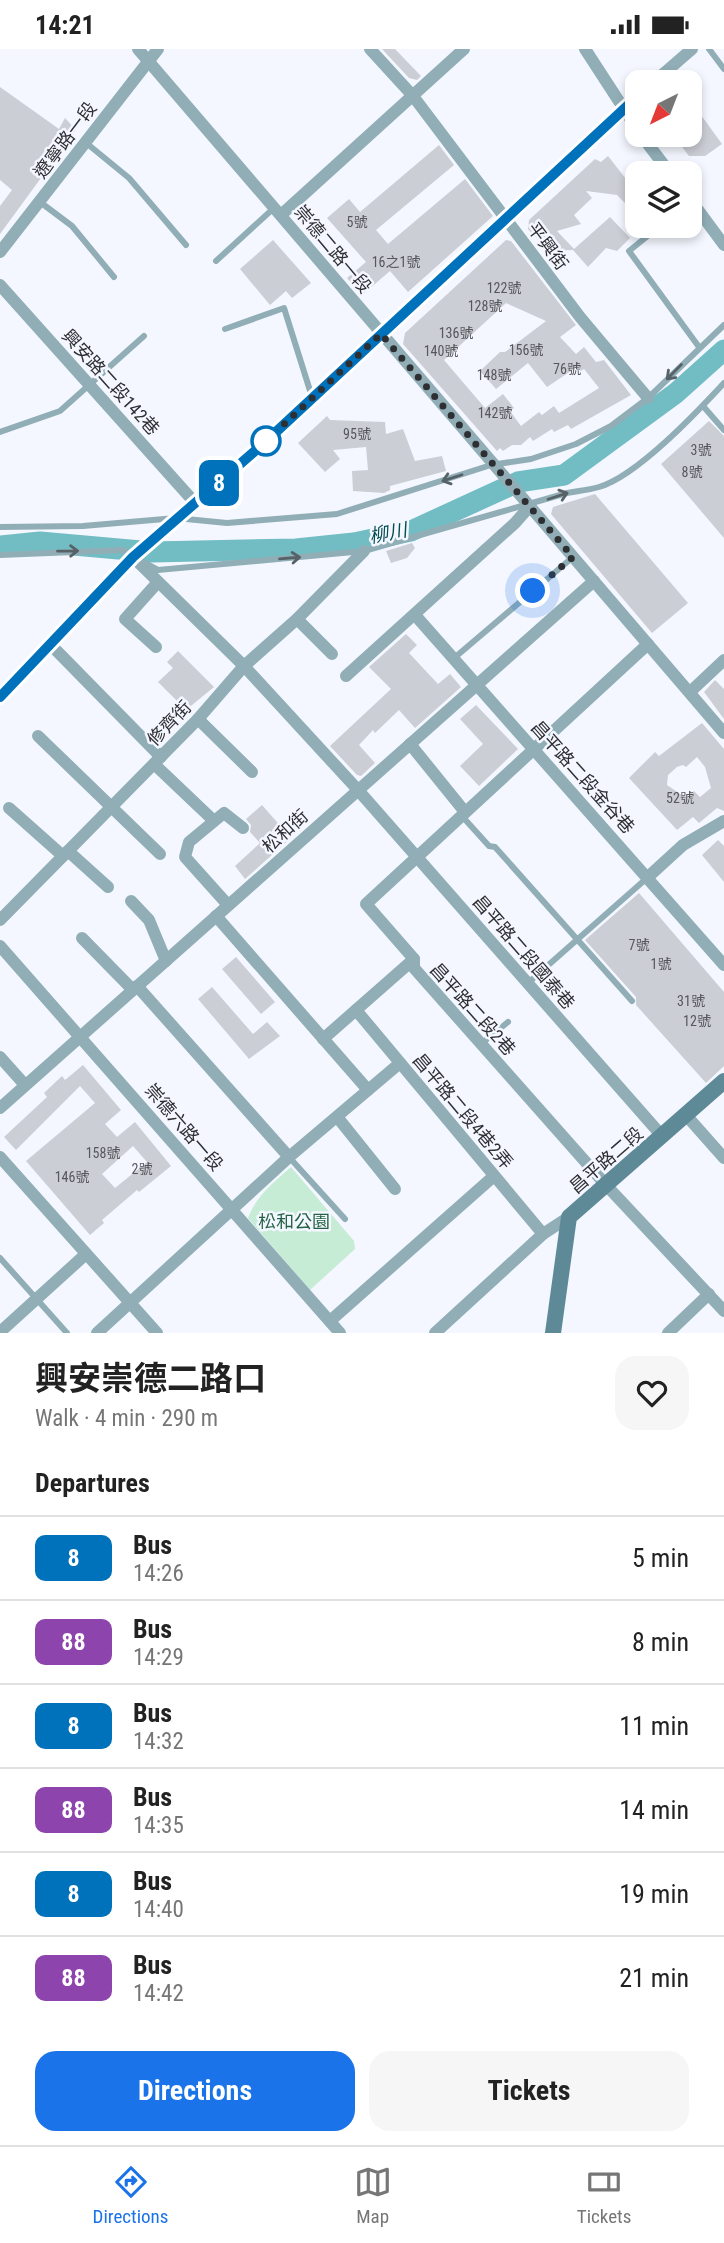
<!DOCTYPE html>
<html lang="en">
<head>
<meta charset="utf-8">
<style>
	body { margin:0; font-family:"Roboto Condensed","Noto Sans TC",sans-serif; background:#f6f6f6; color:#222; height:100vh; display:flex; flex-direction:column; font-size:26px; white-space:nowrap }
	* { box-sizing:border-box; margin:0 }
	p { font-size:23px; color:#767676 }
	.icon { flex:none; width:38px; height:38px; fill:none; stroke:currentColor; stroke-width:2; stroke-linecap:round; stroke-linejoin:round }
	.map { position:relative; height:1284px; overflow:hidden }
	.side { display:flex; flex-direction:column; background:#fff; flex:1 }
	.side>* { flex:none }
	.badge { padding:0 14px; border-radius:10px; font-size:24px; line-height:46px }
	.needle { width:46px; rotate:222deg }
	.fabs { position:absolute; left:625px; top:21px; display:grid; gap:14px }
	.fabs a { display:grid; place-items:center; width:77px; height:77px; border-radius:14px; background:#fff; box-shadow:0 4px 10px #0003; font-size:35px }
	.you { position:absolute; width:35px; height:35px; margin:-18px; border:5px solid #fff; border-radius:50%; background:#1a73e8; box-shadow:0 0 0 10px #1a73e833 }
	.map>.badge { position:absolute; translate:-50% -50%; box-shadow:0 0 0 4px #fff }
	h2 { padding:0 35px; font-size:26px; line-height:63px }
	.round { display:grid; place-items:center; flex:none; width:74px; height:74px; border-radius:21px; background:#f6f6f6 }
	.summary { display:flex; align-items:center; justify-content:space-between; height:119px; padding:0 35px }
	h1 { font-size:33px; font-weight:700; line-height:52px }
	.action { display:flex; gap:14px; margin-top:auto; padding:14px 35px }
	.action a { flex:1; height:80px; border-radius:21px; background:#1a73e8; color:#fff; font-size:28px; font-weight:700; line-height:80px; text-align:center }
	.action a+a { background:#f6f6f6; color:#222 }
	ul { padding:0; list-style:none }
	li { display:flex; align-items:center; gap:21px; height:84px; padding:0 35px; border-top:2px solid #e0e0e0 }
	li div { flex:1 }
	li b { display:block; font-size:26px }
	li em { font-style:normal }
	li .badge { min-width:77px; font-weight:700; text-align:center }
	.status { display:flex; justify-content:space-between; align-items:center; height:49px; padding:0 35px; background:#fff; direction:ltr }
	.status svg { height:19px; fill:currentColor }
	.tabs { display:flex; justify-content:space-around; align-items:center; height:98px; border-top:2px solid #e0e0e0; background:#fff; font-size:19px; color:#767676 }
	.tabs a { display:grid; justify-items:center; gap:4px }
	.tabs .active { color:#1a73e8 }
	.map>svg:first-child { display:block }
</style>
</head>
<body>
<div class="status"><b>14:21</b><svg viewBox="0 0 49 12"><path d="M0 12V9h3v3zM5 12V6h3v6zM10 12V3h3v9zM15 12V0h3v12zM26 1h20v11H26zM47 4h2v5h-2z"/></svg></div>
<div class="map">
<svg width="724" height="1284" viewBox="0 0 724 1284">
	<rect width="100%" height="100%" fill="#f4f7ff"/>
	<path fill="#c6ecd5" d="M291,1118l63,74 1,8 -45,41 -62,-72c8,-22 26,-36 43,-51z"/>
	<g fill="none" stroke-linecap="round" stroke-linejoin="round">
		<path stroke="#71bdc3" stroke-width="21" d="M0,497l40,-4 112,10 144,-3 58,-6 57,-12 107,-49 46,-7 112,-82 48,-43"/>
	</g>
	<g fill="#ccced6" fill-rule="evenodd">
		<path d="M382,0h13l26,27 -4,4 -8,-2z"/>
		<path d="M0,38l59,42 6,-11 11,12 -76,104v-28l12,-16 -12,-10z"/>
		<path d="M701,66l21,29 -17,12h-16l-16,-21h17v-12z"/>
		<path d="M439,96l15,20 -78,65 12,14 77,-65 28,37 -85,76 -18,-21 -28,24 -15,-17 19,-16 -39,-44 22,-19 11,13z"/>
		<path d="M608,107l29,37 -11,11 -9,-9 -31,-4 6,7 -18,17 7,9 -24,7 17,18 36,-32 20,21 -13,13 -11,-3 -18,19 -15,-17 -24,1 -21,-22 1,-9 66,-61 6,3z"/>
		<path d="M273,191l38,43 -19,15 -6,-7 -16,14 -30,-36z"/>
		<path d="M506,191l5,1 65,84 -16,12 16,17 8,-7 12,15 8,-2 27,35 -60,34 -3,-4 -14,7 -2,-3 -19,12 -3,-4 -9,8h-9l-9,6 -3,-3 -3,3 -94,-107 2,-11zM506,254l40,18 -41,31h-5l-20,19 16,18 32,-26 19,24 30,-20 4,4 3,-2 15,19 -40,25 -5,-7 -12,9 -3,-3 -18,14 -11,-15 4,-3 -11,-14 -18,14 -41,-48z"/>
		<path d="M327,367l3,4 55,2 1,12 17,-5 12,32 27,-5 4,15 -56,15v4l-6,3 -31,-2 -1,-20 16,-1 -2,-23 -33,3 7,9 -15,13 -27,-29z"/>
		<path d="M709,372l15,15v102l-63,-74z"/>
		<path d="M595,445l93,109 -36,30 -101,-119 2,-7z"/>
		<path d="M412,494l3,5 -8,10 -16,5 -5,-12z"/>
		<path d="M406,585l11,11 -8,8 29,31 12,-10 11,13 -46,41 -16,-18 -24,23 -2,-3 -14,15 16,18 -14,13 -4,-1 -27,-29 61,-57 -22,-22z"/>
		<path d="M178,602l36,36 -28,23 -28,-28 15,-14 -6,-6z"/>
		<path d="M715,631l9,9v30l-20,-27z"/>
		<path d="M476,656l42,44 -39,37 -19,-20 23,-22 -23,-25z"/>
		<path d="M702,674l22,26v62l-7,-3 -18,15 -6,-6 -16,13 -48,-52 26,-26 4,4zM697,708l8,10 6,21 -11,9 -6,-6 -8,7 -19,-13 1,-10 9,-8 6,-2 3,2z"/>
		<path d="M262,756l29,33 -46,41 -10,-13 25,-23 -10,-11 1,-7 -5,-6z"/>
		<path d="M718,791l6,6v36l-22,-27z"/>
		<path d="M639,844l85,99v74l-18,17 -70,-78v-8l-51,-57z"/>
		<path d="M236,908l39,45 -14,12 -39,-45z"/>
		<path d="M212,938l41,47 14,-12 13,14 -31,23 -51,-60z"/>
		<path d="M83,1016l38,45 -16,14 12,13 18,-15 36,44 -32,26 -2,-2 -35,30 2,3 -14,12 -64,-74 69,-58 -15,-17 -64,64 -12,-13 43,-40 -3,-4 18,-17 3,4zM133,1097l14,16 -32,26 -13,-14z"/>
	</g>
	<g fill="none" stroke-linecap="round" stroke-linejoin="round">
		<g stroke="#91aeb7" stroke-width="6">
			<path d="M709,0l15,20"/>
			<path d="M85,93l44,36 57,67"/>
			<path d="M40,153l32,24 42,51"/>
			<path d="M655,181l-26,21 70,96"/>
			<path d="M216,212l59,-54"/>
			<path d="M225,280l59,-21 28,89"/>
			<path d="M703,357l21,24"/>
			<path d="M0,383l60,-21 84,-75"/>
			<path d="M0,478l83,-1 93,-8 51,5 110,-9 154,-49 40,-6 45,-15 35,-18 37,-28 76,-73"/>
			<path d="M0,506l123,-5 9,6"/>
			<path d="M145,514l13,7 206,-19 203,-58c11,-2 22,-3 32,-6 38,-11 98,-75 125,-104"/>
			<path d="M453,610l120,-102"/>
			<path d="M461,766l28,31 6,1 137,154"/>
			<path d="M528,934l119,-105"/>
			<path d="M481,995l27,-22"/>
			<path d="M289,1108l56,62"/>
			<path d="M0,1209l67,75"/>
		</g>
		<g stroke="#91aeb7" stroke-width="12">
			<path d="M138,0l586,684"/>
			<path d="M370,0l43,47 167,221 68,81"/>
			<path d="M585,0l52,80"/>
			<path d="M654,33l38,-33"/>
			<path d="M641,86l29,38"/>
			<path d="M690,150l34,46"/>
			<path d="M281,166l183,-166"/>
			<path d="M0,203l158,-203"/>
			<path d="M0,236l196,219"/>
			<path d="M133,508l111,109 114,124 304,346"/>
			<path d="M415,566l309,350"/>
			<path d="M297,570l35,35"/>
			<path d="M50,595l111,113"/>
			<path d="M648,595l-282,260 48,55v9l192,217 118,126"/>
			<path d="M156,598l-31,-28 33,-37"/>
			<path d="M346,627l169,-153 15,-17"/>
			<path d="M690,643l34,-32"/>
			<path d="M0,648l133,-140 130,-113 374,-347"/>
			<path d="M198,670l54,53"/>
			<path d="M38,687l122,118"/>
			<path d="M410,695l55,68"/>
			<path d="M154,715l59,56"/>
			<path d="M9,759l54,48"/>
			<path d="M68,802l40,36"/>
			<path d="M648,828l35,-32 41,-24"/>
			<path d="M131,852l18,19 17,41"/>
			<path d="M228,856l-43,-48 4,-15 35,-29 19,15"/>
			<path d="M216,867l152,174"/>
			<path d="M0,871l198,-201 46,-53 53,-47 67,-68"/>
			<path d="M82,889l51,52"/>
			<path d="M0,897l340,387"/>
			<path d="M137,937l152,171"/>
			<path d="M356,961l187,224"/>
			<path d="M323,990l91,-80"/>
			<path d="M0,1008l25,28"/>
			<path d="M0,1059l594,-527"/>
			<path d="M685,1065l39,44"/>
			<path d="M338,1069l57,71"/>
			<path d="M0,1108l157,176"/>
			<path d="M330,1272l164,-145"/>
			<path d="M0,1283l86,-78"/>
			<path d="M97,1284l192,-176 111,-94"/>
			<path d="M435,1284l108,-99 26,-17"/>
			<path d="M668,1284l41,-39"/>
		</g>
		<path stroke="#5e8a97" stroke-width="16" d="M553,1284l16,-116 155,-136"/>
	</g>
	<defs><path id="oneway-shaft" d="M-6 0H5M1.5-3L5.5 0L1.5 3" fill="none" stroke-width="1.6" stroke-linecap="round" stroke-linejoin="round" transform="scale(1.75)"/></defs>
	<g stroke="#566267">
		<use href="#oneway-shaft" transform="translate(674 323) rotate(135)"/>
		<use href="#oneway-shaft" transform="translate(452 429) rotate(162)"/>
		<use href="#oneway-shaft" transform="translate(558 447) rotate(-18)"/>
		<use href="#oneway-shaft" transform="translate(68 502) rotate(-1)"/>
		<use href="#oneway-shaft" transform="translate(290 509) rotate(-5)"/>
	</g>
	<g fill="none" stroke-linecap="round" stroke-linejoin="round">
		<g stroke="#fff" stroke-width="16">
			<path id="line" d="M0,648l133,-140 130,-113 374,-347"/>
		</g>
		<use href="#line" stroke="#0072bc" stroke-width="10"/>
		<path stroke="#2e2f32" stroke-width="7" stroke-dasharray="0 12.6" d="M266,392l115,-107 192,223 -40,34"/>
	</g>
	<circle fill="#fff" stroke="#0072bc" stroke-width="3.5" cx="266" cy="392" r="14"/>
	<g text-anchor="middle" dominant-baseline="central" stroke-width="5" stroke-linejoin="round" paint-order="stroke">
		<g font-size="14" fill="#56575b">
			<text x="357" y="173">5號</text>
			<text x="396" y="213">16之1號</text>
			<text x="504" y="239">122號</text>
			<text x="485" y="257">128號</text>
			<text x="456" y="284">136號</text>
			<text x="526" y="301">156號</text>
			<text x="441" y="302">140號</text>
			<text x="567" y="320">76號</text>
			<text x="494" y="326">148號</text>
			<text x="495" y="364">142號</text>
			<text x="357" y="385">95號</text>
			<text x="701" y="401">3號</text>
			<text x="692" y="423">8號</text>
			<text x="680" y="749">52號</text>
			<text x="639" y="896">7號</text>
			<text x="661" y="915">1號</text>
			<text x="691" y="952">31號</text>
			<text x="697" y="972">12號</text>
			<text x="103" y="1104">158號</text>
			<text x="142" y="1120">2號</text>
			<text x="72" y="1128">146號</text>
		</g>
		<g font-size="18" fill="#2e2f32" stroke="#f4f7ff">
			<text transform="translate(65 91) rotate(-53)">遼寧路一段</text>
			<text transform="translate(548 197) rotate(53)">平興街</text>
			<text transform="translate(333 200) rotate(50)">崇德二路一段</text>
			<text transform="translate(111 333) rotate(48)">興安路二段142巷</text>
			<text transform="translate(169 674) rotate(-46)">修齊街</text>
			<text transform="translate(583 728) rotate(48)">昌平路二段金谷巷</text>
			<text transform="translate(285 782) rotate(-42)">松和街</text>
			<text transform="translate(524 903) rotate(49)">昌平路二段國泰巷</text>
			<text transform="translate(473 960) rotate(48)">昌平路二段2巷</text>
			<text transform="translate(463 1062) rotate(50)">昌平路二段4巷2弄</text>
			<text transform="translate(184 1078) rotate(49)">崇德六路一段</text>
			<text transform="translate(606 1111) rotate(-41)">昌平路二段</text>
		</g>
		<g font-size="18" fill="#236343" stroke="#f4f7ff">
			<text x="294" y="1172">松和公園</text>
		</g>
		<g font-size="19" font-style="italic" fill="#044d51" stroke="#f4f7ff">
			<text transform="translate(388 484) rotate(-11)">柳川</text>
		</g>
	</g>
</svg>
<div class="fabs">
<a><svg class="needle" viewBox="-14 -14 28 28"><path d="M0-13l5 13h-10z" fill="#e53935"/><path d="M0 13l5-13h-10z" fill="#767676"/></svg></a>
<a><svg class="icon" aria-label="layers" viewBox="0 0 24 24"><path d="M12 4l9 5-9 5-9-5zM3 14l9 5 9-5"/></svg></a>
</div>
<div class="you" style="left:533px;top:542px"></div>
<b class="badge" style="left:219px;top:434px;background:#0072bc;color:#fff">8</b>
</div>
<section class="side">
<div class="summary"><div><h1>興安崇德二路口</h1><p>Walk · 4 min · 290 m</p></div><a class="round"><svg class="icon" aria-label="heart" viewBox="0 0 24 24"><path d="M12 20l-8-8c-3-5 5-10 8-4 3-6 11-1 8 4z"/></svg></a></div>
<h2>Departures</h2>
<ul>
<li><span class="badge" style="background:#0072bc;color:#fff">8</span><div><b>Bus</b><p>14:26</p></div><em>5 min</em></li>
<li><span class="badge" style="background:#8e44ad;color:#fff">88</span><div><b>Bus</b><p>14:29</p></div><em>8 min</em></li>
<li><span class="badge" style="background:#0072bc;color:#fff">8</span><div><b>Bus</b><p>14:32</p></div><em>11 min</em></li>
<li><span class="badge" style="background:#8e44ad;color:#fff">88</span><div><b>Bus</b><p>14:35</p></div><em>14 min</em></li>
<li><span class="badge" style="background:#0072bc;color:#fff">8</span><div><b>Bus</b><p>14:40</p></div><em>19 min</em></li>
<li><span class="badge" style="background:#8e44ad;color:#fff">88</span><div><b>Bus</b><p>14:42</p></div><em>21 min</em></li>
</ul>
<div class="action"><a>Directions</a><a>Tickets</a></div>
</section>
<nav class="tabs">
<a class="active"><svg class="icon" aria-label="directions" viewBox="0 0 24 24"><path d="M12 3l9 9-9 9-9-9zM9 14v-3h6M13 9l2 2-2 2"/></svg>Directions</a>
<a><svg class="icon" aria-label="map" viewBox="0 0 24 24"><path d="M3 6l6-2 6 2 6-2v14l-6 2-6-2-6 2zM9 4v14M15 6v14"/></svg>Map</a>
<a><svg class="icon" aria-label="tickets" viewBox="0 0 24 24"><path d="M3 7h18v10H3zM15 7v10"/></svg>Tickets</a>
</nav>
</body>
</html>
